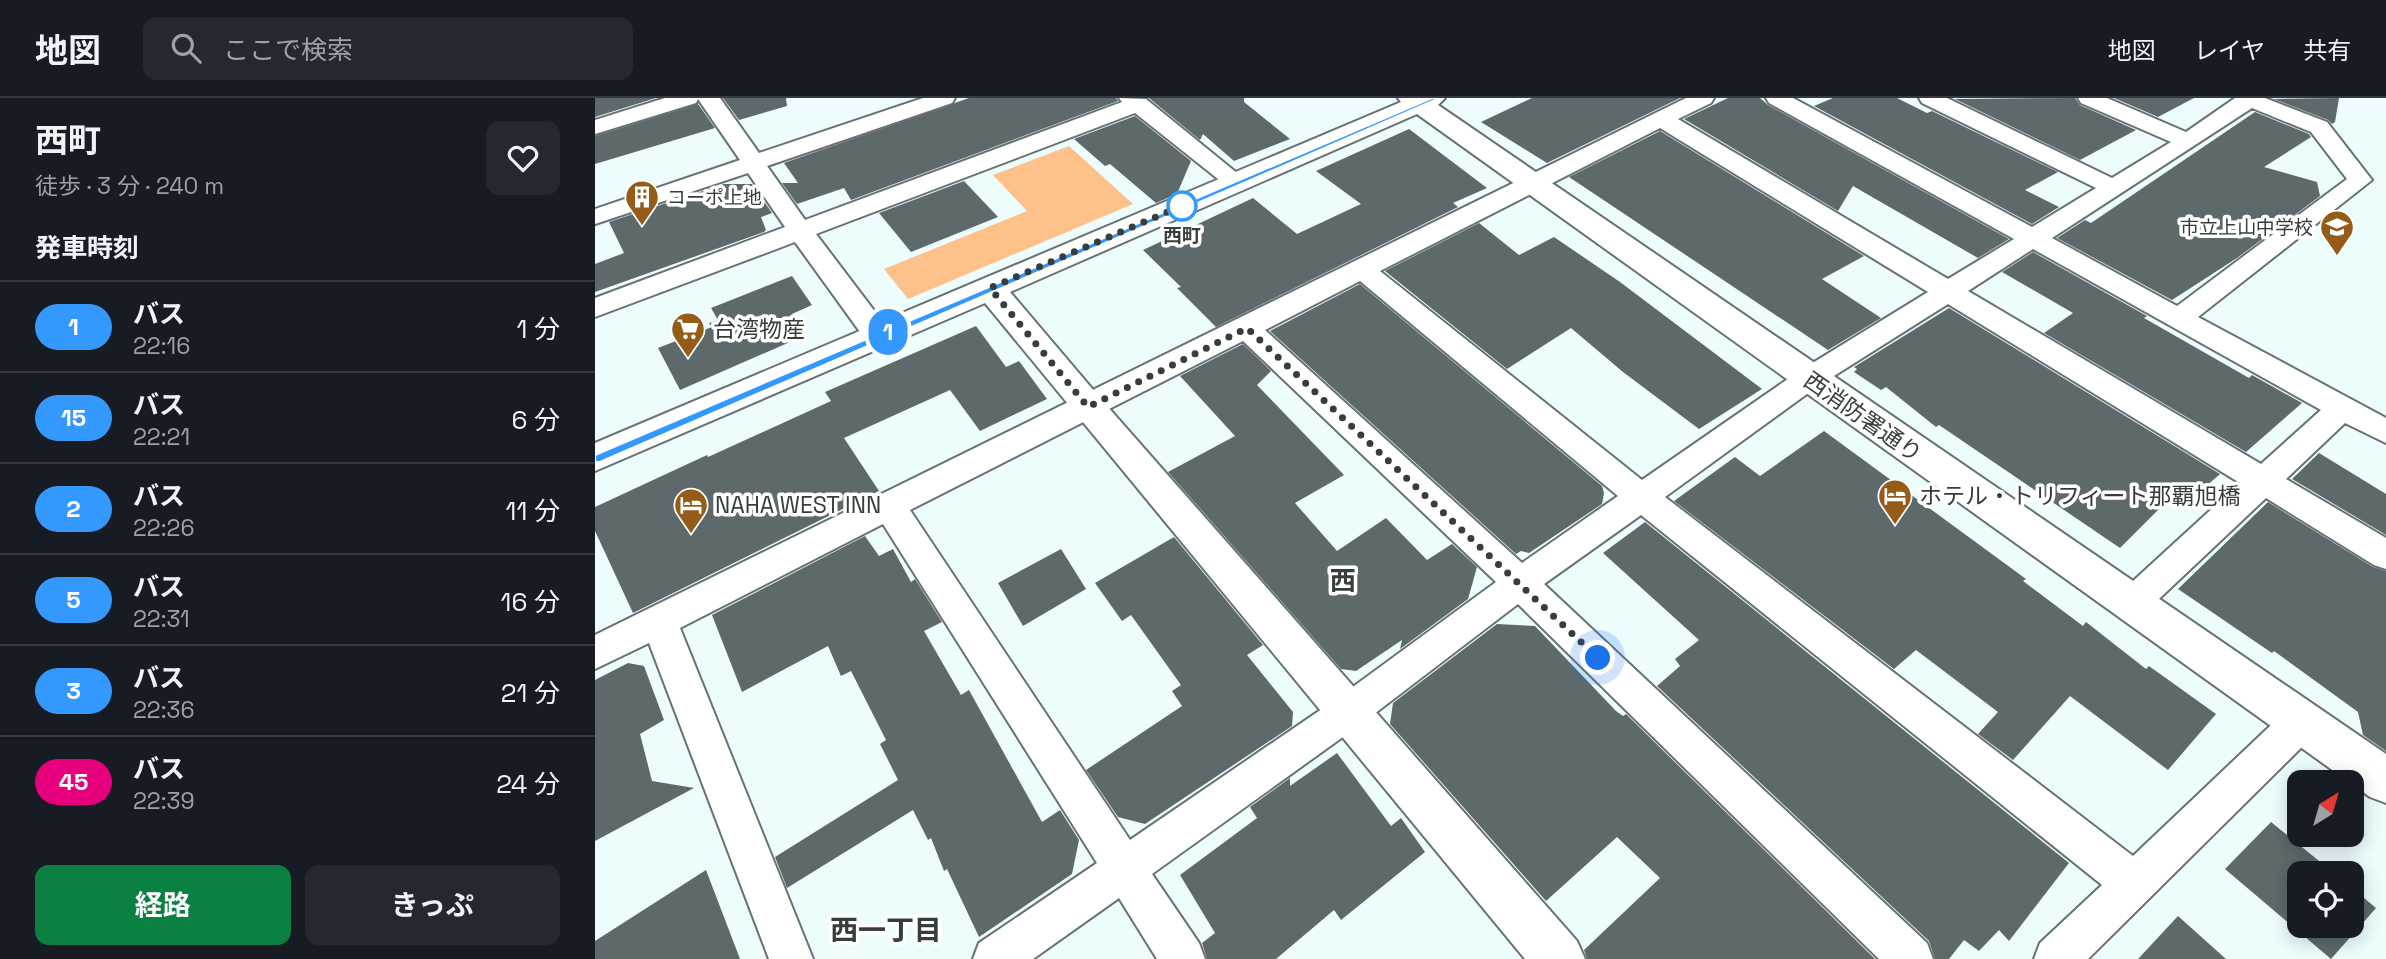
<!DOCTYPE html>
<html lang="ja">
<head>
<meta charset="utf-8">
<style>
	body { margin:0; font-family:"Space Grotesk","Noto Sans JP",sans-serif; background:#242831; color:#f1f3f6; height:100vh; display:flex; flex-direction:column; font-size:26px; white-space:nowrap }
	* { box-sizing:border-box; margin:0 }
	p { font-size:23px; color:#9ea1a6 }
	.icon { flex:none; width:38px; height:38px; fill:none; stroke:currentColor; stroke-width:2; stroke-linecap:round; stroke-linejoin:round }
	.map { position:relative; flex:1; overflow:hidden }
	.sheet { display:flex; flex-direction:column; background:#171b24; width:595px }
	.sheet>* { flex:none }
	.badge { padding:0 14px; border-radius:23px; font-size:24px; line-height:46px }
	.needle { width:46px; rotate:37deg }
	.fabs { position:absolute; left:1692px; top:672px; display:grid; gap:14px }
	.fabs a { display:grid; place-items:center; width:77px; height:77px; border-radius:14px; background:#171b24; box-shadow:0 4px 18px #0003; font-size:35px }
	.you { position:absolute; width:35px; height:35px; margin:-18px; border:5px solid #fff; border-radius:50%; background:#1a73e8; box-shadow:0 0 0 10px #1a73e833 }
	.map>.badge { position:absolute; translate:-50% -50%; box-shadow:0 0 0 4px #fff }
	h2 { padding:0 35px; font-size:26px; line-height:63px }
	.round { display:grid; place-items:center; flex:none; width:74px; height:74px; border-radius:14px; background:#242831 }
	.headline { display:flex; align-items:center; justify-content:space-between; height:119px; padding:0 35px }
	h1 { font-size:33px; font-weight:700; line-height:52px }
	.button { display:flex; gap:14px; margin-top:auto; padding:14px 35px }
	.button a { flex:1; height:80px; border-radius:14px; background:#0b8043; color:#fff; font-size:28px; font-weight:700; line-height:80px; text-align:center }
	.button a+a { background:#242831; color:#f1f3f6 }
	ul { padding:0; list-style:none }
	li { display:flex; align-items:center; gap:21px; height:91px; padding:0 35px; border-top:2px solid #363941 }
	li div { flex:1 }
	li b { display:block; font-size:26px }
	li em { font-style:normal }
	li .badge { min-width:77px; font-weight:700; text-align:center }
	header { display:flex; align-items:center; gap:42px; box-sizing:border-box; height:98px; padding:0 35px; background:#171b24; border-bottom:2px solid #363941 }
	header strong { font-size:33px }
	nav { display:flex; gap:38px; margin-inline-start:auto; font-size:24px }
	.search { width:490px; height:63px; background:#242831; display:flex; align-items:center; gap:18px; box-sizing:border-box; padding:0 24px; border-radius:14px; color:#9ea1a6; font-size:26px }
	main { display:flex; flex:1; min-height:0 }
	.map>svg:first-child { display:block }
</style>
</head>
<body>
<header>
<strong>地図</strong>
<div class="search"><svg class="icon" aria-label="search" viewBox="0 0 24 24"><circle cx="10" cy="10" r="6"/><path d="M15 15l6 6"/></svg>ここで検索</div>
<nav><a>地図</a><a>レイヤ</a><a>共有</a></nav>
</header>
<main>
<section class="sheet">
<div class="headline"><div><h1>西町</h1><p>徒歩 · 3 分 · 240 m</p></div><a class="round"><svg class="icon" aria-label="heart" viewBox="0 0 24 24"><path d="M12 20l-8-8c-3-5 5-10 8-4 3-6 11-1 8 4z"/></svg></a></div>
<h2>発車時刻</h2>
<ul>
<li><span class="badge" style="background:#39f;color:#fff">1</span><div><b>バス</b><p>22:16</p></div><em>1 分</em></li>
<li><span class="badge" style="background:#39f;color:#fff">15</span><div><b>バス</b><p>22:21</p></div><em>6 分</em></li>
<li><span class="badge" style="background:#39f;color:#fff">2</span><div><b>バス</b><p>22:26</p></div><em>11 分</em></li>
<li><span class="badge" style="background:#39f;color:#fff">5</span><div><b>バス</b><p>22:31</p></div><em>16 分</em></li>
<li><span class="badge" style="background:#39f;color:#fff">3</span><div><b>バス</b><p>22:36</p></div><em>21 分</em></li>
<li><span class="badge" style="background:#e6007e;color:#fff">45</span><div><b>バス</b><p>22:39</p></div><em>24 分</em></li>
</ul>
<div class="button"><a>経路</a><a>きっぷ</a></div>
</section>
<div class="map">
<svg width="1791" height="861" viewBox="0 0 1791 861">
	<rect width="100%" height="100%" fill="#edfcfd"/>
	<path fill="#fec189" d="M474,48l64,58 -225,95 -24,-30 143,-58 -34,-36z"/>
	<g fill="#5d696b">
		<path d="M0,0h61l-61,19z"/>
		<path d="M128,0h63l1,8 -48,14z"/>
		<path d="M374,0h147l2,3 -267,99 -7,-12 -47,16 -15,-21h16l-14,-20z"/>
		<path d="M554,0h95v4l46,37 -56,22 -31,-27 -3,6z"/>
		<path d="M937,0h148l-133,65 -66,-41z"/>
		<path d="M1133,0h32l8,7 241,134 -31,19 -125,-72 -15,25 -154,-92z"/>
		<path d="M1238,0h64l30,15 5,-2 126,61 -33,18 34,17 -27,17 -218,-118z"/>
		<path d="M1480,0l5,7 56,25 -56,30 -125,-61z"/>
		<path d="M1519,0h80l-36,19z"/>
		<path d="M1744,0l-4,24 -3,2 -4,-4 -54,-21z"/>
		<path d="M103,6l17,24 -120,36v-28z"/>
		<path d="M1660,14l54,22 2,3 -47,30 53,15 3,14 -83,62 -65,42 -115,-62 28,-18 6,3z"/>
		<path d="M540,18l56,45 -14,33 -21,9 -46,-39 -5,2 -31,-27z"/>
		<path d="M814,31l78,59 -34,15 5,4 -242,120 -39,-39 4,-1 -38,-37 110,-52 44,36 64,-30 -45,-33z"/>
		<path d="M1065,33l204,125 -42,23 59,39 -53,32 -259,-173z"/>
		<path d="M369,83l34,36 -87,35 -32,-39z"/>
		<path d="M129,86h28l20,29 -11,4 5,13 -2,2 -169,60v-28l29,-11 -15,-31z"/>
		<path d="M884,125l40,32 35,-18 66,45 142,107 -63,40 -76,-57 -52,-44 -64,41 -122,-98z"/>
		<path d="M1438,154l114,64 -3,2 105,60 3,-3 50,28 -56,49 -202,-119 29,-20 -71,-41z"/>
		<path d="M197,178l20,29 -20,9 14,21 -126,55 -22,-42 54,-21 -3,-4 9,-3 -7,-12z"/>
		<path d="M765,186l242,202 2,7 -2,11 -73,49 -8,-2 -5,3 -246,-223z"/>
		<path d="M1354,210l271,166 -40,35 -13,-8 -47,47 -181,-123 -3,2 -50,-40 -5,3 -27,-18 3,-3 -3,-2z"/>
		<path d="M381,228l30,41 13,-6 28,38 -67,32 -30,-41 -106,48 35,53 -246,122 -38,-82v-24l112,-52 1,2 123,-56 -6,-9z"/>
		<path d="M648,246l28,27 -14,14 87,90 -49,28 42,48 49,-33 41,42 25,-16 25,23 -9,32 -68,50 2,-9 -46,31 -15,-2 -173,-197 67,-36 -55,-60z"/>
		<path d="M1229,333l202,148 -3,2 60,45 3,-4 60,47 3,-3 67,48 -48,56 -98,-74 -57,64 -35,-26 20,-22 -82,-62 -22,19 -220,-168 61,-44 25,19z"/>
		<path d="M1724,355l67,41v41l-94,-56z"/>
		<path d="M1673,404l105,65 13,4v180l-23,-16 -5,-23 -84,-61 -2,2 -94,-64z"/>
		<path d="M1050,424l424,341 -60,78 -10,-11 -20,21 -15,-11 -15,19h-14l-6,-18 -272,-255 23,-20 -5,-7 24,-19 -96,-87z"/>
		<path d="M270,438l14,20 14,-7 18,33 4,-3 27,43 -18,9 37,64 8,-5 73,132 18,-12 19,30 -7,34 -93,63 -32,-68 -3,2 -13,-33 -3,2 -15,-30 -126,78 -12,-31 123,-77 -18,-36 6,-4 -35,-69 -10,5 -13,-30 -86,46 -30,-77z"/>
		<path d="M579,439l89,108 -16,10 46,57 -1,14 -147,98 -27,-7 -32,-47 96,-64 -10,-15 9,-6 -50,-70 -9,6 -27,-38z"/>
		<path d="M466,451l25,40 -63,37 -25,-43z"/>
		<path d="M902,526l38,2 81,85 7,5 3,-2 249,245h-288l-3,-9 76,-72 -43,-41 -71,64 -156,-177 3,-21z"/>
		<path d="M33,565l16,3 20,54 -24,14 12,47 42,7 -99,53v-161z"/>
		<path d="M742,655l54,73 10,-8 24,34 -84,68 -7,-10 -58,49h-69l-5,-16 13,-10 -35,-58 77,-57 -7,-11 40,-29v8z"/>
		<path d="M1676,724l63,51h-35v53h53v-38l24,20 -45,51 -106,-90z"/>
		<path d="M111,772l34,89h-145v-18z"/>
		<path d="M1583,818l48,43h-88z"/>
	</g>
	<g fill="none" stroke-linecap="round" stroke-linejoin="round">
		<g stroke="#667274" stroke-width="4">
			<g id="street">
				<path d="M70,0h55l39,55 164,-55h32l-3,5 -185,63 38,54 317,-118 -3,-4 27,1 102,83 -4,5 -8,2 -8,-2 -93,-74 -319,121 72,95 4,7 -4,7 -10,2 -10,-2 -73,-101 -200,75v-19l190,-71 -37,-54 -153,51v-15l145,-49 -42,-61 -2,4 -101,31v-14z"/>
				<path d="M1091,0h28l-3,5 -33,16 270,160 66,-40 -245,-136 -3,-5h27l239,129 64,-39 -174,-85 -3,-5h28l165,80 59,-36 -90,-39 -3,-5h29l79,34 49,-34h30l62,24 45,58 -174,137 188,101v25l-41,-20 -59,56 100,59v31l-12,-4 -108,-67 -122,115 -12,5 -12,-5 -6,-10 6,-10 120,-110 -292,-179 -130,82 -153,111 468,359 155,-147 14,-5 14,5 5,12 -5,12 -228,226h-54l6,-16 62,-58 -461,-370 -97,69 383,359 6,16h-54l-361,-355 -157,120 -209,150 47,69 6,16h-48l-38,-61 -86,61h-60l6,-16 118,-80 -214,-339 -203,104 133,331h-44l-120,-316 -54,26v-34zM1657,10l59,24 36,47 -170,127 -125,-68zM1065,30l268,164 -130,80 -156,108 -262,-209zM1438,151l288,161 -60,54 -293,-173zM765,183l258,215 -96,67 -257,-233zM648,243l253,241 -161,118 -205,140 -220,-330z"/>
			</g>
		</g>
		<g stroke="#667274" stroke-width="4">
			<path id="secondary" d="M803,0h47l-7,7 948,649v49l-16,-6 -953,-683 -407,178 90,106 477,543 8,18h-60l-540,-656 -390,168v-28l806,-341z"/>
		</g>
		<use href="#street" fill="#fff" fill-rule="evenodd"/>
		<use href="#secondary" fill="#fff" fill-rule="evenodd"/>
	</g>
	<path fill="#39f" stroke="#fff" stroke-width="2" d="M837,0h5l-2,2 -835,362h-5v-7z"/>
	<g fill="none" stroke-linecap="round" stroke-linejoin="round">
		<path stroke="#373d3d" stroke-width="7" stroke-dasharray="0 12.6" d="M587,108l4,-2 -196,84 98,119 159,-79 351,330"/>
	</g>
	<defs>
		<g id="building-pin" transform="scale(1.75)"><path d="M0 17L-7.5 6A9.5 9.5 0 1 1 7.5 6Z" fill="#955b18" stroke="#fff"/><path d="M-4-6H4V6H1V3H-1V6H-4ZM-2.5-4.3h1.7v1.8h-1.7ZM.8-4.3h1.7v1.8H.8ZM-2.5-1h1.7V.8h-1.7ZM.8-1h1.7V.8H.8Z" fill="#fff"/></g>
		<g id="school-pin" transform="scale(1.75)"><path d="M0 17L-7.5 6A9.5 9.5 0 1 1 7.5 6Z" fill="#955b18" stroke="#fff"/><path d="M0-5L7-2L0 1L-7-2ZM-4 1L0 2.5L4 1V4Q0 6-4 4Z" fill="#fff"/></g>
		<g id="supermarket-pin" transform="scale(1.75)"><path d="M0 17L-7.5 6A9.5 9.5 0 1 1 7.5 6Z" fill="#955b18" stroke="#fff"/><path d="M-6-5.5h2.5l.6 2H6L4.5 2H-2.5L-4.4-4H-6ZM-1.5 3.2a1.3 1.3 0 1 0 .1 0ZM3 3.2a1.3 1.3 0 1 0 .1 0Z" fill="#fff"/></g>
		<g id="hotel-pin" transform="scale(1.75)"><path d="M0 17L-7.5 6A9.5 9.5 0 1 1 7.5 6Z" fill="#955b18" stroke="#fff"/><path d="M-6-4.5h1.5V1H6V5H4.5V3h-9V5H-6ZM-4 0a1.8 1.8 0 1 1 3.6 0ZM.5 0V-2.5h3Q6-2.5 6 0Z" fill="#fff"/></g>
	</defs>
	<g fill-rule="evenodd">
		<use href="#building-pin" x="47" y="99"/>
		<use href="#school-pin" x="1742" y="129"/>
		<use href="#supermarket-pin" x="93" y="231"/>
		<use href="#hotel-pin" x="1300" y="398"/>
		<use href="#hotel-pin" x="96" y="407"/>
	</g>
	<circle fill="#fff" stroke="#39f" stroke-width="3.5" cx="587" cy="108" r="14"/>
	<g text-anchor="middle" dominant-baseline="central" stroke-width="7" stroke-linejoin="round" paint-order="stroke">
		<g font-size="19" fill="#373d3d" stroke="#fff" text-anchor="start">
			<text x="72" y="99">コーポ上地</text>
			<text x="1718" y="129" text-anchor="end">市立上山中学校</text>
		</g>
		<g font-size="19" font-weight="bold" fill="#373d3d" stroke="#fff">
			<text x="587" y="137">西町</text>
		</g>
		<g font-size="23" fill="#373d3d" stroke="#fff" text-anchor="start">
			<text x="118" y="231">台湾物産</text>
			<text x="1324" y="398">ホテル・トリフィート那覇旭橋</text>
			<text x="120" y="407">NAHA WEST INN</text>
		</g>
		<g font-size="23" fill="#373d3d" stroke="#fff">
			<text transform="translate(1268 319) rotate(35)">西消防署通り</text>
		</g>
		<g font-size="26" font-weight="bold" fill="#373d3d" stroke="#fff">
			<text x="748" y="483">西</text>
		</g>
		<g font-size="28" font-weight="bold" fill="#373d3d" stroke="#fff">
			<text x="291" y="832">西一丁目</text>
		</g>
	</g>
</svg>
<div class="fabs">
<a><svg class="needle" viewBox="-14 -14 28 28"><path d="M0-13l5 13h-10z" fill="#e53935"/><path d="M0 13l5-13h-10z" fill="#9ea1a6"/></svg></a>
<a><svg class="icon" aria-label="locate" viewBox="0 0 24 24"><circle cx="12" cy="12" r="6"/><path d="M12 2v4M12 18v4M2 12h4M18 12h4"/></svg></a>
</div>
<div class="you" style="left:1003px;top:560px"></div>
<b class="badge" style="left:293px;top:234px;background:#39f;color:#fff">1</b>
</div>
</main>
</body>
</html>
